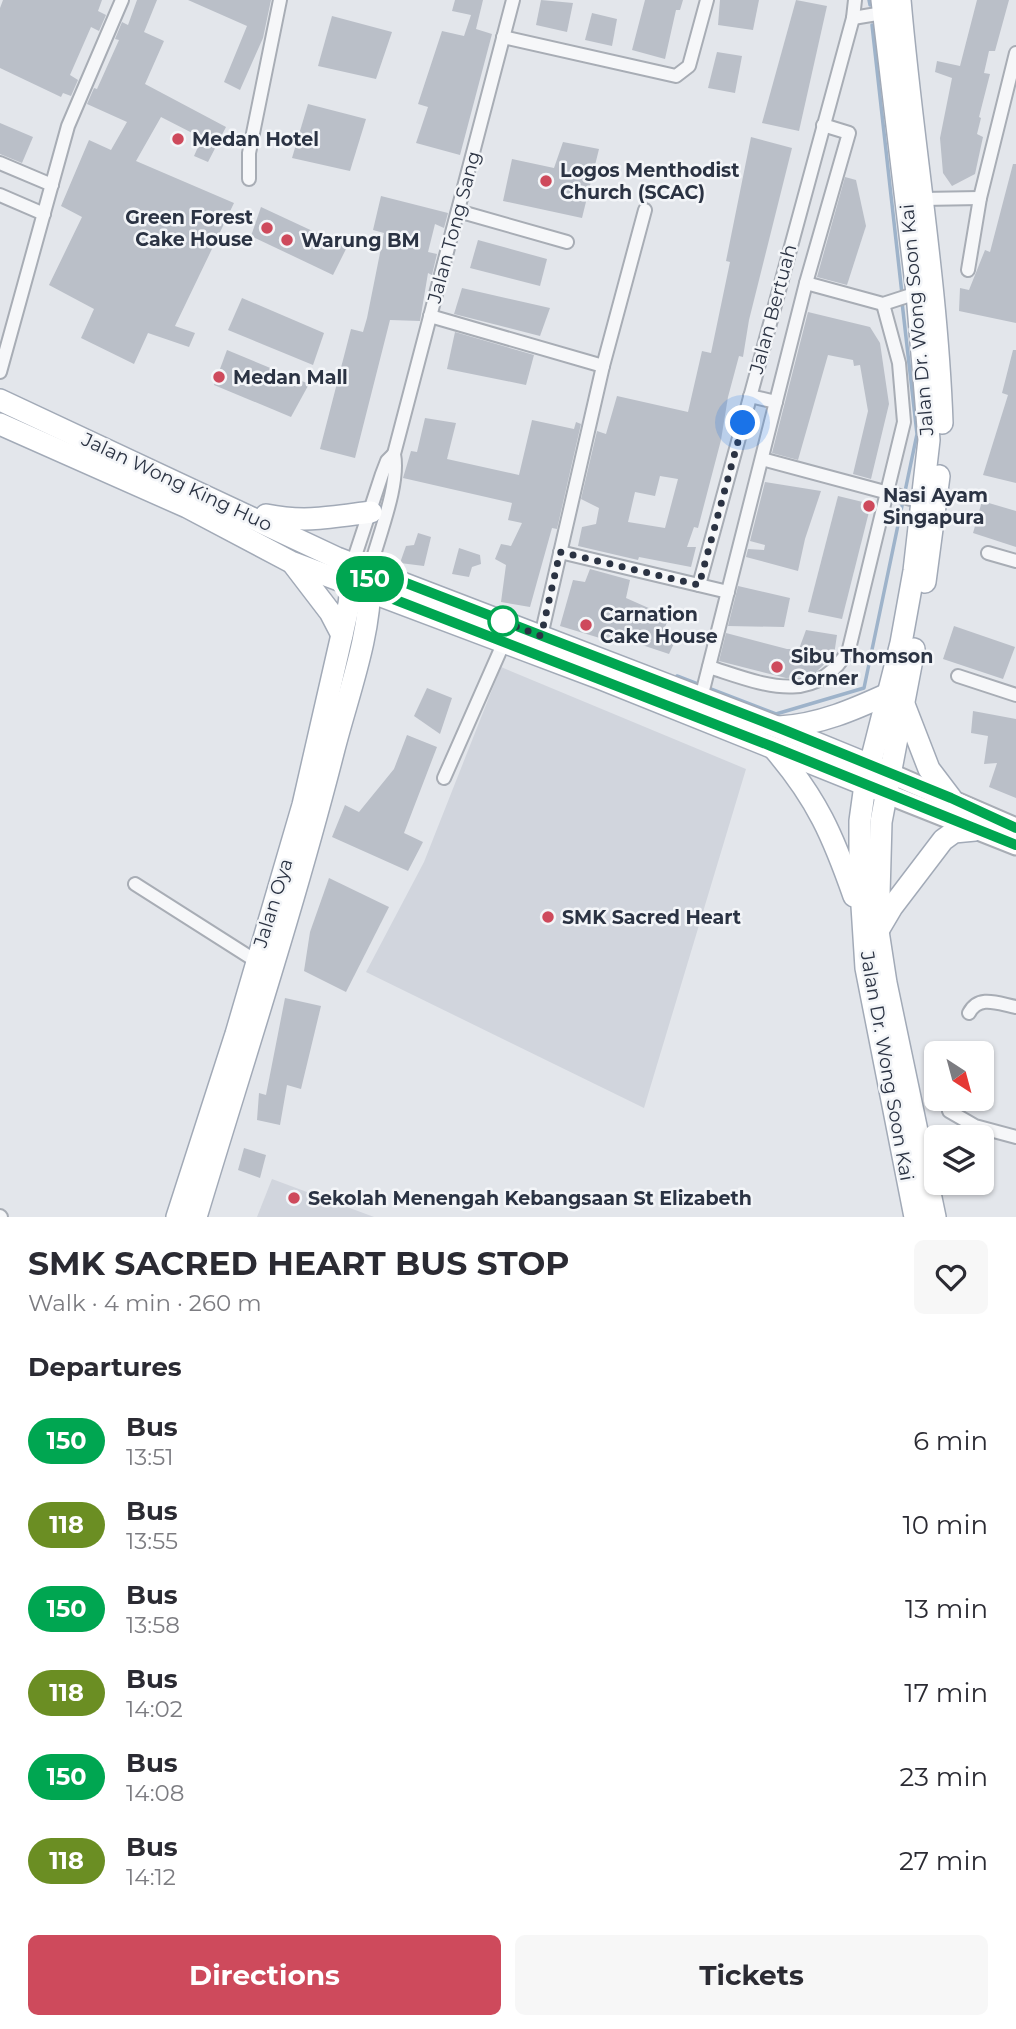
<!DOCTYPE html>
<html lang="en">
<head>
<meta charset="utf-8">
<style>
	body { margin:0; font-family:Montserrat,sans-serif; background:#f7f7f7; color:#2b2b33; height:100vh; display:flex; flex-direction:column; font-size:26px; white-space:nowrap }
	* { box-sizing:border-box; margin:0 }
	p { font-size:23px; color:#7c7c81 }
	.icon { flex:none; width:38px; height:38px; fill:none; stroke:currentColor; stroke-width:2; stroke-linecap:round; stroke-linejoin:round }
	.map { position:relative; height:1217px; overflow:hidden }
	.sheet { display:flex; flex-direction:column; background:#fff; flex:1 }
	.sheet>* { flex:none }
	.badge { padding:0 14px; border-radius:23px; font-size:24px; line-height:46px }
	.needle { width:46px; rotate:144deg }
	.tools { position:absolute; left:924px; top:1041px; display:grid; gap:14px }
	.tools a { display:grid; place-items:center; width:70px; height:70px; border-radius:10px; background:#fff; box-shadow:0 2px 5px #0004; font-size:35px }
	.you { position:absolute; width:35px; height:35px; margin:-18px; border:5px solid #fff; border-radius:50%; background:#1a73e8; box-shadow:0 0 0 10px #1a73e833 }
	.map>.badge { position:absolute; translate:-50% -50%; box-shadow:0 0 0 4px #fff }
	h2 { padding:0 28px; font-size:26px; line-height:63px }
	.round { display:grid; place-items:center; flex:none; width:74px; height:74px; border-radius:10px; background:#f7f7f7 }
	.overview { display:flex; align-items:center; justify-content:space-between; height:119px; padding:0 28px }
	h1 { font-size:33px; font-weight:700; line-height:52px }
	.action { display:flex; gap:14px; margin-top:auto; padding:14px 28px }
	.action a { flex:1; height:80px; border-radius:10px; background:#ce4a5c; color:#fff; font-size:28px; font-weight:700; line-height:80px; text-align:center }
	.action a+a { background:#f7f7f7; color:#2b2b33 }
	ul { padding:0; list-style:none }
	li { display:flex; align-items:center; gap:21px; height:84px; padding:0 28px }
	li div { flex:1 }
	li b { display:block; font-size:26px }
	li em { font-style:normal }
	li .badge { min-width:77px; font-weight:700; text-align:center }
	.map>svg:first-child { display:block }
</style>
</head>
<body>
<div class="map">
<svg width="1016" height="1217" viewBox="0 0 1016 1217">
	<rect width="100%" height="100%" fill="#e3e6eb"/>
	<g fill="#d1d5dd">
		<path d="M501,667l245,102 -102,339 -278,-136 58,-110z"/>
		<path d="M272,1179l102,38h-117z"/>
	</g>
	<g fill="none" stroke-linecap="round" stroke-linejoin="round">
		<g stroke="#9eb3ca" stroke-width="3.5">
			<path d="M869,0l1,5"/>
			<path d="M872,25l30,269"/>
			<path d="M677,676l99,38 88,-26 53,-254 -15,-132"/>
		</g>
	</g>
	<g fill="#babfc8" fill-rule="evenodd">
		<path d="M3,0h99l-4,11 8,4 -7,16 -8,-4 -21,48 8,5 -7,16 -8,-3 -2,4 -61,-29v-60z"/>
		<path d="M137,0h20l-13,32 20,9 -19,43 81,43 -18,35 -14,-6 8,-18 -41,-21 -25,44 98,42 -59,123 20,7 -6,14 -41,-14 -14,31 -53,-26 13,-29 -45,-24 33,-68 -21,-11 28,-66 22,10 16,-28 -40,-18 7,-16 3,1 22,-49 -4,-1 7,-17 6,3z"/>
		<path d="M188,0h83l-8,38 -23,52 -16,-8 23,-56z"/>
		<path d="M455,0h28l-7,29 16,5 -32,121 -44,-12 12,-36 -10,-3 24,-73 22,5 7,-21 -19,-4z"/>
		<path d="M541,0l32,3 -6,29 -31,-7z"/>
		<path d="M645,0h38l-3,10h-4l-11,49 -33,-9z"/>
		<path d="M720,0h39l-6,30 -35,-5z"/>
		<path d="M796,0l31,6 -28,125 -37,-8z"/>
		<path d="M977,0h32l-14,51h-6l-5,22 6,1 -11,43 2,1 -4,16 6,3 -8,37 -23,12 -9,-13 -3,-35 12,-60 -17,-6 2,-11 23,5z"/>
		<path d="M592,13l25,6 -5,27 -27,-6z"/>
		<path d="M332,16l60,16 -16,47 -58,-13z"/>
		<path d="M717,52l25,4 -7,37 -27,-5z"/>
		<path d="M308,104l58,15 -16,52 -58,-13z"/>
		<path d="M0,123l33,14 -11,26 -22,-9z"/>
		<path d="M751,137l41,11 -43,172 -6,37 -4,-1 -11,41 -7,43 -23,88 -4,-1 -7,20h9l-5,20 -52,-10 -1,3 -60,-14 4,-19 14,-3 3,-16 -18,-9 16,-68 9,3 11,-38 71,16 14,-61 9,2 19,-91 -4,-1zM660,476l18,3 -13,49 -37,-6 7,-30 20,4z"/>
		<path d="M563,142l36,7 -17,69 -79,-17 9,-42 42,9z"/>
		<path d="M1013,164h3v159l-57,-12 1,-23 9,2 16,-40 5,2z"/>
		<path d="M845,177l11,3 10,46 -19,59 -30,-8z"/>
		<path d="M381,196l67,17 -4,15 -9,-4 -7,28 9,2 -5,21 -4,-2 -8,48 -30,-1 -35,138 -35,-9 31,-120 12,3 4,-14 17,-85 -11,-3z"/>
		<path d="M261,207l86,40 -14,28 -82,-39z"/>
		<path d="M478,240l69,19 -7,27 -70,-18z"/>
		<path d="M462,288l88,20 -10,28 -86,-22z"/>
		<path d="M242,298l82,35 -11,32 -85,-35z"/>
		<path d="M808,312l62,15 10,16 9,61 -18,75 -18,-5 15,-63 -8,-46 -6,1 -1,-6 -25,-5 -30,105 -26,-7z"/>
		<path d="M455,332l79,23 -8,30 -79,-16z"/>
		<path d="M227,350l82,34 -18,33 -77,-32z"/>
		<path d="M1013,350h3v133l-33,-8 25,-80 -6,-2z"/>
		<path d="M425,418l31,5 -9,36 72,16 13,-55 42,9 2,-7 5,2 -24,105 -5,-1 -22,79 -29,-5 5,-37 -11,-6 6,-15 10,2 11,-23 -14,-3 4,-17 -109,-25 8,-27 6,1z"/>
		<path d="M765,482l56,9 -16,48 -7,32 -52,-14 2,-8 16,1 1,-5 -15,-4z"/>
		<path d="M838,496l33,8 -29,115 -34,-7z"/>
		<path d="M982,501l34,10v36l-43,-14z"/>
		<path d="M418,533l13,4 -7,29 -24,-3 6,-17 8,-1z"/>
		<path d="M459,548l21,7 1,9 -9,3 -3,10 -17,-3z"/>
		<path d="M590,569l40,11 -4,18 43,19 -7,18 14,4 -7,15 -54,-18 -2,6 -53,-16 13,-46 12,2z"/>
		<path d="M738,586l52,12 -6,29 -56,-1z"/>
		<path d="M954,626l61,21 -12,32 -60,-20z"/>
		<path d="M806,630l31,5 -3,20 -18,17 -15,5 -15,1 -67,-17 7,-28 61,16h12z"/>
		<path d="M427,688l25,10 -12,36 -26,-18z"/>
		<path d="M973,711l43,8v79l-27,-11 8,-24 -13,1 4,-28 -17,-3z"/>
		<path d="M407,735l30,12 -33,86 19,9 -15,29 -76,-34 13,-32 14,7 35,-43z"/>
		<path d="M329,878l60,29 -43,85 -42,-21 6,-39z"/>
		<path d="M285,998l36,8 -20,83 -14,-4 -7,40 -23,-5 2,-27 7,2z"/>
		<path d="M244,1148l22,7 -6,23 -22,-8z"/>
	</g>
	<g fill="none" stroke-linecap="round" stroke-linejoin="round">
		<g stroke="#a8adb5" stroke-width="16">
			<g id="street">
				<path d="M853,18l30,-5"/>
				<path d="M503,37l173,39 13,-10 18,-66"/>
				<path d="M0,163l52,22"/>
				<path d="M249,179v-26l31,-153"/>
				<path d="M0,195l44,19"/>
				<path d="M922,199l58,-1"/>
				<path d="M458,211l109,31"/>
				<path d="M968,270l12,-72 36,-145"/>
				<path d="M806,283l77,21 34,-11"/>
				<path d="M430,316l173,50"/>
				<path d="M0,372l68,-246 54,-126"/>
				<path d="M750,396l26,6"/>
				<path d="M762,459l160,43"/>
				<path d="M560,552l168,40"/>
				<path d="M988,553l28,8"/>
				<path d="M353,562l29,-88 5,-13 7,-7"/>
				<path d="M370,569c8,-32 30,-84 24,-115l119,-454"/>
				<path d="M699,585l154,-567 2,-18"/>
				<path d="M541,636l62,-270 42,-156"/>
				<path d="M709,667c51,16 106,42 140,-18l55,-227 -5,-59 -16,-59"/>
				<path d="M958,676l58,19"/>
				<path d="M701,698l105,-415 43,-150 -26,-8"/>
				<path d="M444,778l60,-136"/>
				<path d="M135,884l121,77"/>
				<path d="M969,1013c10,-19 30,-9 47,-6"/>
				<path d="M949,1111l26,15 41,11"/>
				<path d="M0,1216l1,1"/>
			</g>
		</g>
		<g stroke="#a8adb5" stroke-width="23">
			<g id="secondary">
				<path d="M889,773l127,55"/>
				<path d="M885,793l131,52"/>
			</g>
		</g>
		<g stroke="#a2aab7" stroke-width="24">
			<g id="primary">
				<path d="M882,0l35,293 12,147 -15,131 -13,72 -36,142 -5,36v54l6,93 49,249"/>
				<path d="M900,0c12,141 37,281 42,423"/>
				<path d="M0,400l337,158 440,169 105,43"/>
				<path d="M0,424l187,83 104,55 308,116 277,111"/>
				<path d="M266,515c39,8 66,2 105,-3"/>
				<path d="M294,565l36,47 12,23"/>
				<path d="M925,582l14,-106"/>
				<path d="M914,649l-33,173 -3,109 8,52 49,234"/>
				<path d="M905,707l24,62 22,29"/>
				<path d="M779,727c40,-2 76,-18 111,-34"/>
				<path d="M775,750c42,49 58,86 79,146"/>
				<path d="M879,929l13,-22 51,-67 11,-8 21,-2"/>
				<path d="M177,1217l59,-183 67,-229 46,-201 4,-32"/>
				<path d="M196,1217c47,-156 98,-311 138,-468 14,-55 37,-114 36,-171"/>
			</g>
		</g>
		<use href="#street" stroke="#f6f7f9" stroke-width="12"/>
		<use href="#secondary" stroke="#fff" stroke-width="19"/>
		<use href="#primary" stroke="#fff" stroke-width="21"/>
	</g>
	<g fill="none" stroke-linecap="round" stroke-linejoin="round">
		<g stroke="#fff" stroke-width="16">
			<path id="line" d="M1016,828l-65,-30 -174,-71 -407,-158v21l401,156 245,99"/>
		</g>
		<use href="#line" stroke="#00a651" stroke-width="10"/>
		<path stroke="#2b3343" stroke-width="7" stroke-dasharray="0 12.6" d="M503,621l-11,-4 49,19 19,-84 139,33 44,-162"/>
	</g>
	<g fill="#ce4a5c" stroke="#f3f5f8" stroke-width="2.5">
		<circle cx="178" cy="139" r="7"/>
		<circle cx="546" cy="181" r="7"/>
		<circle cx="267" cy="228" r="7"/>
		<circle cx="287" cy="240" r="7"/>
		<circle cx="219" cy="377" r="7"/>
		<circle cx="869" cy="506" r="7"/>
		<circle cx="586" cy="625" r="7"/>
		<circle cx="777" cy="667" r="7"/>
		<circle cx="548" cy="917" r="7"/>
		<circle cx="294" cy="1198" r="7"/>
	</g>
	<circle fill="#fff" stroke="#00a651" stroke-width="3.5" cx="503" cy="621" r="14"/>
	<g text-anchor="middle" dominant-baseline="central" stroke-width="5" stroke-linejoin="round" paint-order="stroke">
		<g font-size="19" font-weight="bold" fill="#2b3343" stroke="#f3f5f8" text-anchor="start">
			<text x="192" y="139">Medan Hotel</text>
			<text x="560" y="170">Logos Menthodist<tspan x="560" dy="22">Church (SCAC)</tspan></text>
			<text x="253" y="217" text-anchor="end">Green Forest<tspan x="253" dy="22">Cake House</tspan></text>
			<text x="301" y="240">Warung BM</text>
			<text x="233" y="377">Medan Mall</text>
			<text x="883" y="495">Nasi Ayam<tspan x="883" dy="22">Singapura</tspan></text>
			<text x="600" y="614">Carnation<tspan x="600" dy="22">Cake House</tspan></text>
			<text x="791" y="656">Sibu Thomson<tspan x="791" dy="22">Corner</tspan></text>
			<text x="562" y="917">SMK Sacred Heart</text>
			<text x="308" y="1198">Sekolah Menengah Kebangsaan St Elizabeth</text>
		</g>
		<g font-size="19" fill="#2b3343" stroke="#f3f5f8">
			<text transform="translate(454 227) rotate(-75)">Jalan Tong Sang</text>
			<text transform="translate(773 309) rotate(-75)">Jalan Bertuah</text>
			<text transform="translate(917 320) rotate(-95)">Jalan Dr. Wong Soon Kai</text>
			<text transform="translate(177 482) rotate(25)">Jalan Wong King Huo</text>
			<text transform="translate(273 903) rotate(-73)">Jalan Oya</text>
			<text transform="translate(887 1066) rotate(80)">Jalan Dr. Wong Soon Kai</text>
		</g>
	</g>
</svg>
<div class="tools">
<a><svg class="needle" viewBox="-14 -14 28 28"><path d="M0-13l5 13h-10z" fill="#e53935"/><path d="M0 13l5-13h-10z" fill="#7c7c81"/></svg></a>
<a><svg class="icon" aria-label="layers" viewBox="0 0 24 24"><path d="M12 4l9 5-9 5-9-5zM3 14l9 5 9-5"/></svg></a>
</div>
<div class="you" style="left:743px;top:423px"></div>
<b class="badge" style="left:370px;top:579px;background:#00a651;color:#fff">150</b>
</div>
<section class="sheet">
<div class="overview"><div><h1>SMK SACRED HEART BUS STOP</h1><p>Walk · 4 min · 260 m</p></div><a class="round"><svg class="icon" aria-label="heart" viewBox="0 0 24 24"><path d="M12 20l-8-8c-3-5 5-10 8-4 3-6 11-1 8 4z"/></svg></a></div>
<h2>Departures</h2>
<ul>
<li><span class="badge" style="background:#00a651;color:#fff">150</span><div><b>Bus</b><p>13:51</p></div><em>6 min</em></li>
<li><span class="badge" style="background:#6b8e23;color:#fff">118</span><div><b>Bus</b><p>13:55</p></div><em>10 min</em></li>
<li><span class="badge" style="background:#00a651;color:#fff">150</span><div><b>Bus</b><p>13:58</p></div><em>13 min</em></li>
<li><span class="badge" style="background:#6b8e23;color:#fff">118</span><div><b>Bus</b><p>14:02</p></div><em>17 min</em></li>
<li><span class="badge" style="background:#00a651;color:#fff">150</span><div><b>Bus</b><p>14:08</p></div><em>23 min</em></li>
<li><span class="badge" style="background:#6b8e23;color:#fff">118</span><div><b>Bus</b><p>14:12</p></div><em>27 min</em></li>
</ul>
<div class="action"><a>Directions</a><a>Tickets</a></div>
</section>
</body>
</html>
